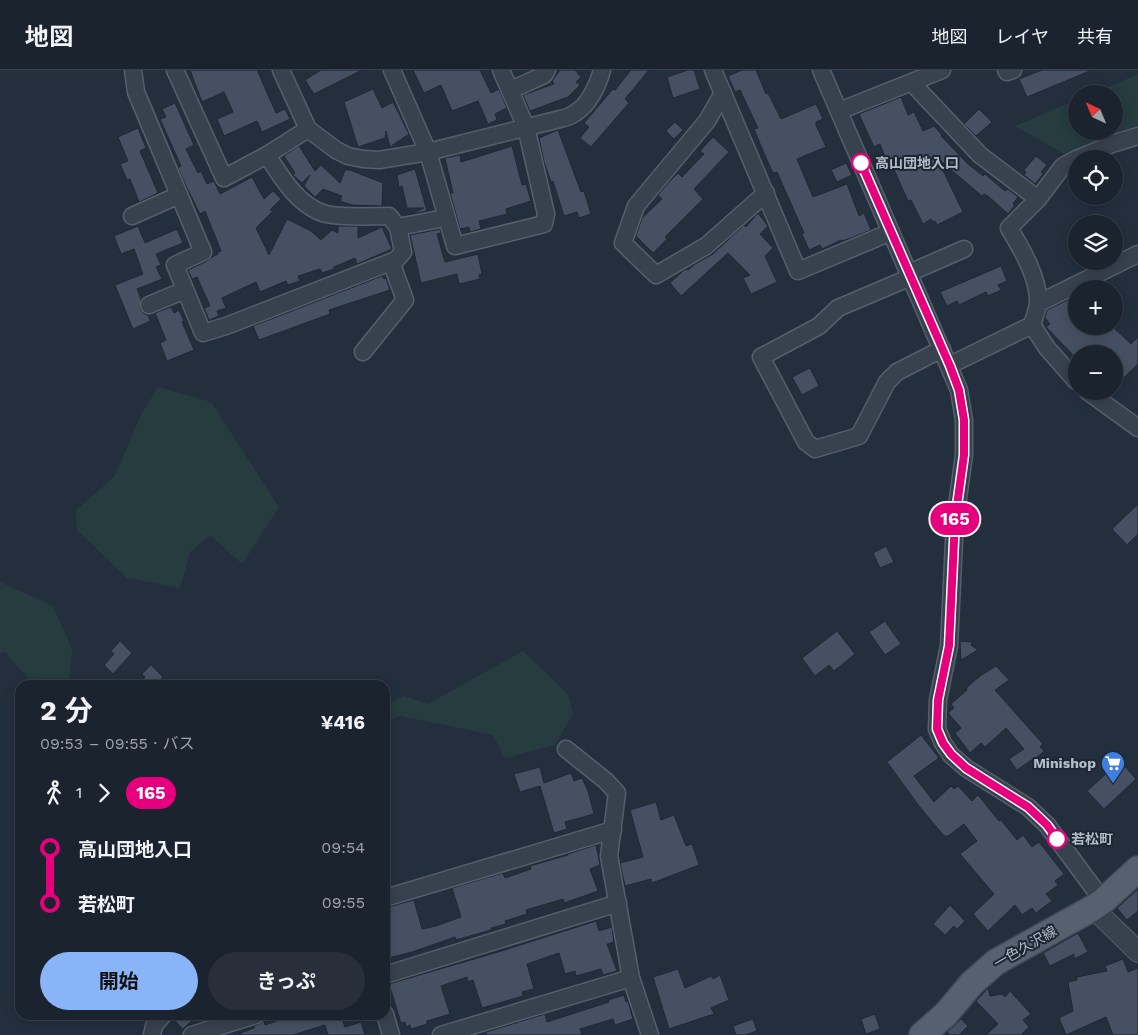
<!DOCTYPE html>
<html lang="ja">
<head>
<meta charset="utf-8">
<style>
	body { margin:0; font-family:"Work Sans","Noto Sans JP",sans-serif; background:#282f3a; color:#f1f3f6; height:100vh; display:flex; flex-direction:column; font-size:19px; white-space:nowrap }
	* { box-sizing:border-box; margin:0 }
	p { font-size:16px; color:#a0a4aa }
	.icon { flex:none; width:28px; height:28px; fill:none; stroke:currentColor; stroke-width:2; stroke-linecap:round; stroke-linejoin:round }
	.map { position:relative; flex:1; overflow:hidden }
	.panel { position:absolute; left:15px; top:610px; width:375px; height:340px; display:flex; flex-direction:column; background:#1b232e; border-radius:15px; box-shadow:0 2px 12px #0003,0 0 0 1px #39404a }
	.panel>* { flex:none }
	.badge { padding:0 10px; border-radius:16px; font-size:18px; line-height:32px }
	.needle { width:32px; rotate:316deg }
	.controls { position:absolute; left:1068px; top:15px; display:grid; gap:10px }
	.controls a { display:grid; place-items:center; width:55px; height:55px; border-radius:50%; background:#1b232e; box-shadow:0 2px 12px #0003,0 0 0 1px #39404a; font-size:25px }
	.map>.badge { position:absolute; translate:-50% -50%; box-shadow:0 0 0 2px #fff }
	.legs { display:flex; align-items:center; gap:8px; height:55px; padding:0 25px; font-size:16px }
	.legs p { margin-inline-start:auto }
	.headline { display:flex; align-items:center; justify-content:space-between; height:85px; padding:0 25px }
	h1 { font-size:28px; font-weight:700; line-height:38px }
	.cta { display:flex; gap:10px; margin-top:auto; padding:10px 25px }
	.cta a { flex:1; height:58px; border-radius:30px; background:#8ab4f8; color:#111; font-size:20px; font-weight:700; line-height:58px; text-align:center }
	.cta a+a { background:#282f3a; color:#f1f3f6 }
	ul { padding:0 25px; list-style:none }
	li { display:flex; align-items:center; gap:18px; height:55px; font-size:19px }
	li i { display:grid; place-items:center; width:8px; height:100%; margin:0 6px; background:currentColor }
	li i::after { content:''; width:12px; height:12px; margin:-6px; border:4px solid; border-radius:50%; background:#1b232e }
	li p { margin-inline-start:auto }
	li:first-child i { background:linear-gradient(#0000 50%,currentColor 0) }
	li:last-child i { background:linear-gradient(currentColor 50%,#0000 0) }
	header { display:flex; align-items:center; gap:30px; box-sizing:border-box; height:70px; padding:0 25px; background:#1b232e; border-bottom:1px solid #39404a }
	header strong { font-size:24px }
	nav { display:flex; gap:28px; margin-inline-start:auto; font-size:18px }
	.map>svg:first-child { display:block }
</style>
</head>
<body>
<header>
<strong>地図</strong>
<nav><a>地図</a><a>レイヤ</a><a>共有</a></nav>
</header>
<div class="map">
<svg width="1138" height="965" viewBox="0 0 1138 965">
	<rect width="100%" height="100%" fill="#242f3e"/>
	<g fill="#263c3f">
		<path d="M1138,4v54l-33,9 -41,17 -49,-28 61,-26v31h38v-37h-22z"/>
		<path d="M158,317l53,15 68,105 -37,57 -32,-29 -20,17 -10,36 -53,-10 -50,-48 -1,-20 39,-34 26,-61z"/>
		<path d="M0,512l53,24 19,43 -3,36h-35l-29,-33 -5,1z"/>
		<path d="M523,581l45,43 5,20 -18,31 -50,13 -12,-23 -92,-19 -16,5v-17l19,-8 24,8z"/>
	</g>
	<g fill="#455162" stroke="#1f2835">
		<path d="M190,0h67l19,43 9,-4 5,10 -28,13 -5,-11 -33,15 -7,-17 16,-7 -9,-20 -22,10z"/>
		<path d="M321,0h41l-48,24 -9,-14z"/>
		<path d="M413,0h67l11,23 8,-4 8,19 -12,6 2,6 -9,4 -10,-23 -26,10 -11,-26 -17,8z"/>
		<path d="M560,0h15l6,7 -5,5 4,3 -12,12 -38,14 -7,-16 31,-11 -2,-3z"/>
		<path d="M631,0h18l-24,29 4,4 -38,44 -11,-9 9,-11 -5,-4 29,-34 2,1z"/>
		<path d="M688,0h6l6,19 -27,9 -6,-21z"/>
		<path d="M742,0h14l10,24 2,-1 13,26 35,-15 7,15 -7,3v3l10,22 -29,12 16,38 34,-13 12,32 5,-3 7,17 -20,8 -9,3 -1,-1 -19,9 -2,-4 -11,5 -7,-16 2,-1 -27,-61 -4,1 -10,-22 -9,-22 4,-1 -18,-38 -5,2 -7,-16z"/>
		<path d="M1042,0h50l-65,27 -8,-18z"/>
		<path d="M373,19l9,19 11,-6 16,32 -19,13 -4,-16 -1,7 -27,9 -14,-45z"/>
		<path d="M901,27l7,18 6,-3 9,19 11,-5 8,9 -1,1 27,28 15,12 2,-2 20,17 3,-2 10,8 -5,7 2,1 -7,9 -20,-18 -4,-2 -2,2 -45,-38 26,54 -26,13 -2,-4 -2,1 -2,-3 -8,5 -12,-24 -3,1 -16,-36 -3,2 -9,-23 -6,3 -15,-33z"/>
		<path d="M175,33l19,42 -8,4 12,24 3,-2 6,13 7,-3 6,13 32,-17 12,22 9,-8 8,8 -11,11 3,1 -17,17 13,27 18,-36 24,12 10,9 11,-10 6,3v-7h20v12l24,-11 10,22 -35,15 -2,-6 -21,9v2l-12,4 -2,-4 -22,7 2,5 -12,4 -2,-4 -26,11 -4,-10 -34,16 4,10 -9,3 2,5 -10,4 -5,-12 6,-2 -13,-29 -5,2 -4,-9 19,-9 5,-4 6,-3v-2l3,-1 -16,-40 -5,3 -13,-26 -9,-20 3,-2 -21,-47 6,-2 -4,-8z"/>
		<path d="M979,39l13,13 -16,14 -12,-12z"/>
		<path d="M675,52l8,8 -9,9 -8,-8z"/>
		<path d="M138,58l8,20 -6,3 18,42 -19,9 -9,-23 -3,1 -7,-16 8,-3 -10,-24z"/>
		<path d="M558,60l23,62 3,-1 7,23 -12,4 -2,-6 -13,4 -11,-35 -2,1 -7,-20 -5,-24z"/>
		<path d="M713,67l16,15 -35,37 9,10 -38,38 2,2 -14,14 -17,-17 6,-18 20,-19 -4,-4 10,-12 10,-10 4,4 22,-23 -4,-3z"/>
		<path d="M299,76l16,25 6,-6 19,18 5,-13h5l33,13 -1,23 -30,-1 -12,-4 2,-5 -19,-7 -8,8 -11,-11 6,-11 -8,8 -9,-8 2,-2 -11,-17z"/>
		<path d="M512,76l10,39 4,-1 5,17 -25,8 1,5 -28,7 2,8 -11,3 -1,-5 -9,2 -10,-36h3l-8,-35 15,-3 1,7z"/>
		<path d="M1036,86l11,9 -6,7 2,2 -8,10 -11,-9 2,-3 -2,-2z"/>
		<path d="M846,93l6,12 -15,7 -6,-12z"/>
		<path d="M415,99l12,42 -16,3 13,-6h-17l-5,-22 -3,1 -2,-12z"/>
		<path d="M758,143l10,13 -8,8 13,14 -8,8 12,26 -26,12 -8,-16 7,-3 -22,-22 -47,43 -11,-13 14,-13 3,-1 1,1 7,-6 18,-10 31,-29 2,2z"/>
		<path d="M138,156l7,17 32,-14 6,14 -27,11 5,11 -5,2 6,12 -25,10 4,10 -1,9 3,5 5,2 2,6 -17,8 -18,-44 28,-11 -9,-25 -13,5 -7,-18z"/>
		<path d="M440,159l1,4 -4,1 8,28 33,-8 4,20 -3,1 1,4 -21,5 -2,-10 -36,9 -11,-48z"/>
		<path d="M1001,196l6,15 -9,4 3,5 -13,6 -2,-4 -27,13 -2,-4 -10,5 -7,-14z"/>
		<path d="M382,206l2,3 2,-1 4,12 -61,20 1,4 -71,26 -6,-14z"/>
		<path d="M1076,226v30h26l6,6 5,-5 18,17 7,-7v27l-24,23v-33h-38v4l-30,-31 4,-3 -5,-6 2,-8z"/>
		<path d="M171,237l3,6 5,-3 5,11 -2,1 12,28 -27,11 -7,-18 6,-3 -11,-27z"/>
		<path d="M810,298l9,18 -17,9 -10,-18z"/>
		<path d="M1138,434v30l-11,11 -15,-16z"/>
		<path d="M886,476l8,16 -14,6 -7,-15z"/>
		<path d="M885,551l16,23 -16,11 -16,-23z"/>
		<path d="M837,561l18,23 -21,17 -5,-6 -14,11 -13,-18z"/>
		<path d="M120,571l12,12 -19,21 -9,-9 10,-11 -3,-3z"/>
		<path d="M960,571l12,1 -1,3 7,5 -17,10z"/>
		<path d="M151,595l12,12 -8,8h-18l8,-8 -3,-3z"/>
		<path d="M996,596l13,14 -14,10 48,54 -3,3 4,4 -10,9 -1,-1 -16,11 -8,-11 15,-10 -18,-21 -21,19 -4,-4 -11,10 -15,-20 6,-5 -13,-15 6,-5 -3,-4 16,-14 -1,-2 14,-12z"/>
		<path d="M921,665l18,23 -25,18 20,26 17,-16 3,3 4,-3 14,15 6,-6 21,26 2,-1 16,20 6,-5 9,12 7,-5 25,32 -9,7 3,4 -12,9 6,7 -16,12 -4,-5 -10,7 -7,-10 -27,26 -15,-17 21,-20 -34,-40 17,-13 -13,-17 -16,12h-4l-25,-30 -32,-44z"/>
		<path d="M1120,691l16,18 -32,30 -17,-18z"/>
		<path d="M540,697l4,16 27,-10 3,8 8,-3 6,13 6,23 -29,8 2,7 -13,4 -14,-47 -20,6 -6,-18z"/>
		<path d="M656,732l5,18 13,-5 12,31 6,-2 7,21 -47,18 -1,-4 -26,7 -5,-23 23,-6 -13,-47z"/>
		<path d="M596,775l4,20 -10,4 8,22 -34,12 -1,-4 -37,11 1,4 -22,7 1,3 -15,4v2l-35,10 -1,-3 -43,15 -27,7v-51l29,-8 8,29 14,-3 25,-9 -9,-29 51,-15 2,5 26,-9 -1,-3 38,-11v-1z"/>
		<path d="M1138,819v22l-11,9 -10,-12z"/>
		<path d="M950,835l15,16 -8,8 -3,-3 -9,9 -12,-11z"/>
		<path d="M596,851l3,10 13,-4 2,15 -7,2 10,27 -14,4 -2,-6 -25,7 -1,-5 -10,3 -6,-21 -32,11 7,25 -12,3 1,4 -41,12 -9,-28 -5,2 -1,-5 -26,9 9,28 -23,7v3l-16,5 -1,-4 -4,2 -1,-5 -4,1 -12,-39 109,-32z"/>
		<path d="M1078,863l10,19 -14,7v-5l-24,12 -7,-13z"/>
		<path d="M1123,889l5,13 10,-4v67h-25l-7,-18 -40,18 -7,-17 14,-7 -5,-29 9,-2v-3l30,-6 -2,-5z"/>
		<path d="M678,899l7,19 26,-12 2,3 7,-4 9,25 -18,8 3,6 -45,15 -16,-52z"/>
		<path d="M988,918l2,8 12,-2 3,3 5,-6 21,23 -8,6 6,7 -8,8h-35l12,-11 -22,-23z"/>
		<path d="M624,925l2,7 2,-1 5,18 -18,6 -2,-6 -33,10 2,6h-95l-1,-3 59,-18 2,8 62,-20 -1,-2z"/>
		<path d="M875,944l5,15 -14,5 -5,-15z"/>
		<path d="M173,945h25l-15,14 -11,-11z"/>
		<path d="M294,945h53v3l-5,1 3,8 16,-5 4,13h-37l-3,-10 -32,10h-52v-2l13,-5v-2l10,-5 1,4z"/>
		<path d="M753,949l4,12 -12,4h-9l-3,-9z"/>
		<path d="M961,949l7,7 -9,9h-9l-3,-3z"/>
	</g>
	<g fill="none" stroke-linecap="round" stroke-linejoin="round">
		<g stroke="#565f6c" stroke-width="19">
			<g id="minor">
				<path d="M133,0l3,22 67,160 -28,13 28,68 23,-7 170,-66 7,-8 -5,-25 -9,-11c-20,0 -43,2 -63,-2 -27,-7 -45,-37 -59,-59"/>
				<path d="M175,0l49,108 43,-23 41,-26"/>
				<path d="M281,0l27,59 28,21 12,6 15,3 16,1 49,-8 132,-33c5,-1 11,-3 15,-6 14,-8 23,-28 27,-43"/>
				<path d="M392,0l36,82 27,94 89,-22 2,-10 -20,-87 -25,-57"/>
				<path d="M713,0l85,201 93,-39"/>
				<path d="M821,0l138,320 5,30v35l-9,65 -6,126 -11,54 -1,29 6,14 8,12 15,13 62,39 19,18 56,76"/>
				<path d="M1006,0l1,2 6,-2"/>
				<path d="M912,13l68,72 58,44"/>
				<path d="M511,20l33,-15 3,-5"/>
				<path d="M723,23l-16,28 -71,85 -13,37 33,32 50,-29 60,-53"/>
				<path d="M839,41l103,-41"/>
				<path d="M1077,89l35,-15 26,-8"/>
				<path d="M132,146l47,-21"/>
				<path d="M398,157l47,-9"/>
				<path d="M909,203l55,-24"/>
				<path d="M911,207l-73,31 -19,18 -58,31 45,85 9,7 44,-13 28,-54 10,-10 45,-23"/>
				<path d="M1039,233l99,-49"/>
				<path d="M149,235l36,-15"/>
				<path d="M1032,255c2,-7 6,-16 6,-23 1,-24 -17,-54 -29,-74l29,-29 25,-33 13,-7"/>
				<path d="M363,282l42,-52 -14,-38"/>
				<path d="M950,295l82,-40 15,23 29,33"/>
				<path d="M1087,321l51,37"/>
				<path d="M566,679l40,32 11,12 -8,63 22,122 19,57"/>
				<path d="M385,828l228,-68"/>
				<path d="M385,905l233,-72"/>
				<path d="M385,944l6,21"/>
				<path d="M152,965l2,-9 9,-11"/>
				<path d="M192,965l64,-20"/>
				<path d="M441,965l190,-57"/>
			</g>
		</g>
		<g stroke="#565f6c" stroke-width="22">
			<path id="tertiary" d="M1093,838l45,44"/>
		</g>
		<g stroke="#414a57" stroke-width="28">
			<path id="primary" d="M922,965l24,-21 26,-31 24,-21 97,-54 10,-7 35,-32"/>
		</g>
		<use href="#minor" stroke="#38414e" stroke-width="16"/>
		<use href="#tertiary" stroke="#38414e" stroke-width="20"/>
		<use href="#primary" stroke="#56606e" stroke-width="25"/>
	</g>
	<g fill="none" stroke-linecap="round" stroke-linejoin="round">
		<g stroke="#fff" stroke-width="11">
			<path id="line-1" d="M861,93l89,203 9,24 5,30v35l-9,65 -6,126 -11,54 -1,29 6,14 8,11 15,14 62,39 19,18 10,14"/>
		</g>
		<use href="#line-1" stroke="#e6007e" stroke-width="8"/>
	</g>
	<defs>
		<g id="supermarket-pin" transform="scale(1.25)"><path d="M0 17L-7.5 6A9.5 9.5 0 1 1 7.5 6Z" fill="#3f7fe0" stroke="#1d2633"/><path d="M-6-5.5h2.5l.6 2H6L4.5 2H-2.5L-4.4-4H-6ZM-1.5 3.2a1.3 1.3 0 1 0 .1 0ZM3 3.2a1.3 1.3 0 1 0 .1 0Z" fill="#fff"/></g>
	</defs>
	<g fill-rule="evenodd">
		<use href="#supermarket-pin" x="1113" y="693"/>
	</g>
	<g fill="#fff" stroke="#e6007e" stroke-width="2.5">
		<circle cx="861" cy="93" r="9"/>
		<circle cx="1057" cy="769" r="9"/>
	</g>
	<g text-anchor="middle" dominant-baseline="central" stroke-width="4" stroke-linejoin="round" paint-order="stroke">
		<g font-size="14" font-weight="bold" fill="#b4bcc9" stroke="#1d2633" text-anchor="start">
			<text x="875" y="93">高山団地入口</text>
			<text x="1071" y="769">若松町</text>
		</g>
		<g font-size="14" font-weight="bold" fill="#b4bcc9" stroke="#1d2633" text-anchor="end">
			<text x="1096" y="693">Minishop</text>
		</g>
		<g font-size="14" fill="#b4bcc9" stroke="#1d2633">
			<text transform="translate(1025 877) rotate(-30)">一色久沢線</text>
		</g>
	</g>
</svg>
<div class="controls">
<a><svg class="needle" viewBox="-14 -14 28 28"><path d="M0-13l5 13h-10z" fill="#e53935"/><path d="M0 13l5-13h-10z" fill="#a0a4aa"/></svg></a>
<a><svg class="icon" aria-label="locate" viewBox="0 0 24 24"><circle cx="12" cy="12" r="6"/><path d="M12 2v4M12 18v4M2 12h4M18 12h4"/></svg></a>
<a><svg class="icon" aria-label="layers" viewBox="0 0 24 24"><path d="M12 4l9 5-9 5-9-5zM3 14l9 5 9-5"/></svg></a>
<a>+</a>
<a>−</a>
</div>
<b class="badge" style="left:955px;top:449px;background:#e6007e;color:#fff">165</b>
<section class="panel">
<div class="headline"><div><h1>2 分</h1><p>09:53 – 09:55 · バス</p></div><b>¥416</b></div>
<div class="legs"><svg class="icon" aria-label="walk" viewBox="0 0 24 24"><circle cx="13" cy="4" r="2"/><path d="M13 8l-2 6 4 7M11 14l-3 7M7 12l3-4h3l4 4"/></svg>1<svg class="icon" aria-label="forward" viewBox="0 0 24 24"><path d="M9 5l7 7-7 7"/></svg><b class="badge" style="background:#e6007e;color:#fff">165</b></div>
<ul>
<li><i style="color:#e6007e"></i><b>高山団地入口</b><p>09:54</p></li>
<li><i style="color:#e6007e"></i><b>若松町</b><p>09:55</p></li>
</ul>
<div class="cta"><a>開始</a><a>きっぷ</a></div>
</section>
</div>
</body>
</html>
